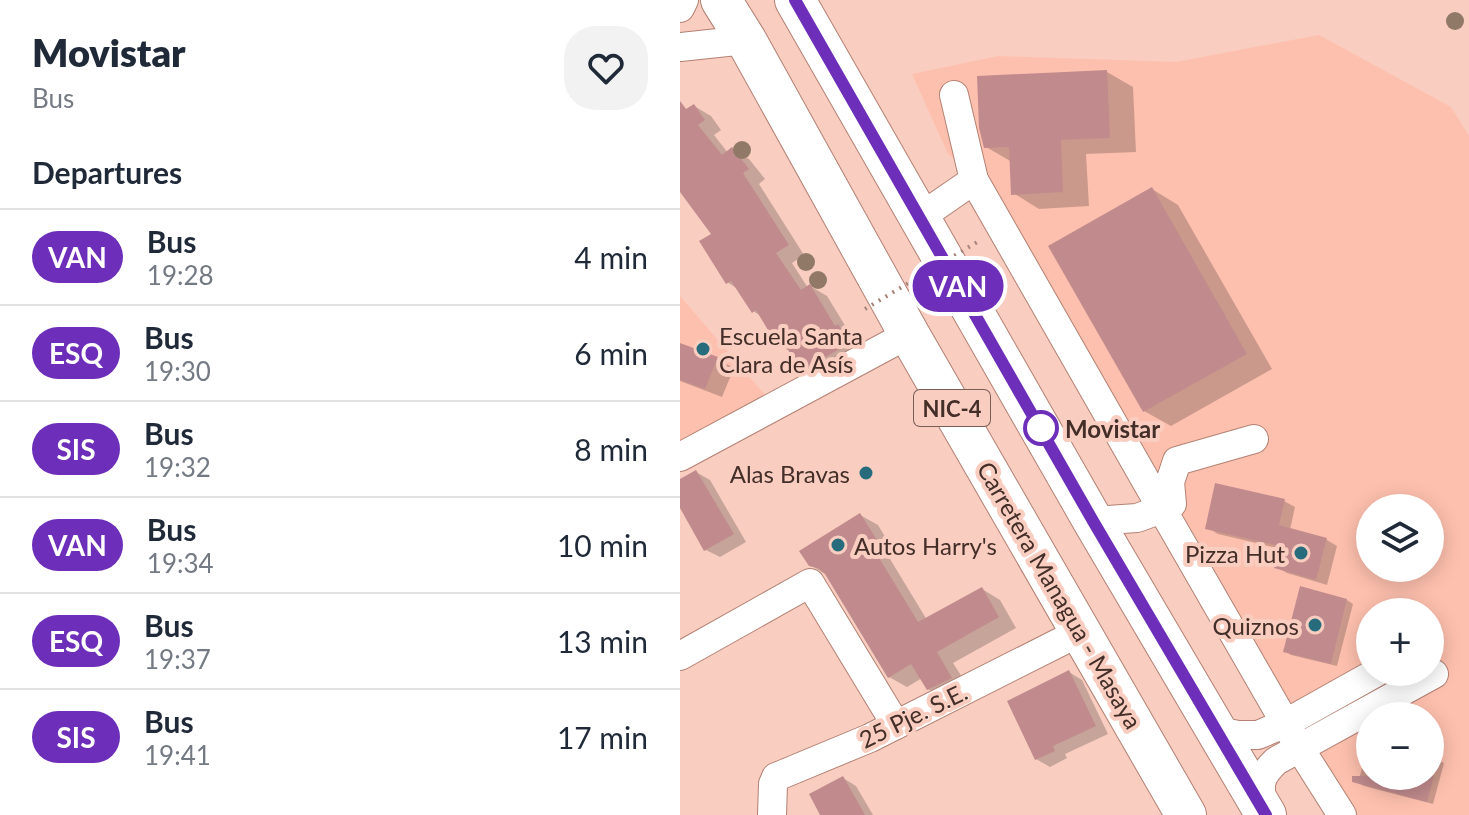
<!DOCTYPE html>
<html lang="en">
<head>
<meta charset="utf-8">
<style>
	body { margin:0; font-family:Lato,sans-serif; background:#f2f2f3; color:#1f2937; height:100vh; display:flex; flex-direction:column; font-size:30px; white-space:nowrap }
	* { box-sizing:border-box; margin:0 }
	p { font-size:26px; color:#747a83 }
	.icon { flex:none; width:44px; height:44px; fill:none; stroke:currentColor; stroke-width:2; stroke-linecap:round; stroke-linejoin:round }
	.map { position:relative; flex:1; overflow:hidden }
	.drawer { display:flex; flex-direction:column; background:#fff; width:680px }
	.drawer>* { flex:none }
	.badge { padding:0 16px; border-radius:26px; font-size:28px; line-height:52px }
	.tools { position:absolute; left:676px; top:494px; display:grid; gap:16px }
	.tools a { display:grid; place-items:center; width:88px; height:88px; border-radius:50%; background:#fff; box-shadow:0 4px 20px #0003; font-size:40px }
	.map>.badge { position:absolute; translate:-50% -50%; box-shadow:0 0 0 4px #fff }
	h2 { padding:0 32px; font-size:30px; line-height:72px }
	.round { display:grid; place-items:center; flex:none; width:84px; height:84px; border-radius:32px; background:#f2f2f3 }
	.overview { display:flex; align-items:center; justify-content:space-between; height:136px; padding:0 32px }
	h1 { font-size:38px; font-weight:800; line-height:60px }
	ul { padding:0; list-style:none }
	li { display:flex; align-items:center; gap:24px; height:96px; padding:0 32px; border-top:2px solid #e0e1e3 }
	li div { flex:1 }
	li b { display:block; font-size:30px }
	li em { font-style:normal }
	li .badge { min-width:88px; font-weight:700; text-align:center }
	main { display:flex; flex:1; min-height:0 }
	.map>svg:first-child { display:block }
</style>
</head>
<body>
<main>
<section class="drawer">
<div class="overview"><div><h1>Movistar</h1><p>Bus</p></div><a class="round"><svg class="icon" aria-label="heart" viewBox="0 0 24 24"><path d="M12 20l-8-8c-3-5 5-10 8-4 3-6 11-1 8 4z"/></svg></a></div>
<h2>Departures</h2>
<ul>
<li><span class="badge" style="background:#6d2fba;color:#fff">VAN</span><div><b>Bus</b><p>19:28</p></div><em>4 min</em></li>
<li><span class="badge" style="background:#6d2fba;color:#fff">ESQ</span><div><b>Bus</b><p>19:30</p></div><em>6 min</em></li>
<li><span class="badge" style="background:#6d2fba;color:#fff">SIS</span><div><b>Bus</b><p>19:32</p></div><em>8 min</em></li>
<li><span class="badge" style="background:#6d2fba;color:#fff">VAN</span><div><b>Bus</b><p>19:34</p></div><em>10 min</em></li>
<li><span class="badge" style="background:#6d2fba;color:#fff">ESQ</span><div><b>Bus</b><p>19:37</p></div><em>13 min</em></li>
<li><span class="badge" style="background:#6d2fba;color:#fff">SIS</span><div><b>Bus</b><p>19:41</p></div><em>17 min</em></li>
</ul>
</section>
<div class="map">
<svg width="789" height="815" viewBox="0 0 789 815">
	<rect width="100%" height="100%" fill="#f9cdc0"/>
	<g fill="#fec0ae" fill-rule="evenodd">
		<path d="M639,35l132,72 18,29v679h-114l-225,-392 -143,-242 -39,-27 -36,-80 86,-18 178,6zM690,508h60v60h-60zM690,612h60v60h-60zM690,716h60v60h-60z"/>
		<path d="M0,296l91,106 -91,48z"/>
	</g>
	<g fill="#0003">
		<path d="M427,72l26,15 3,65 -50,2 3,52 -50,3 -26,-16 -1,-31 -26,-15z"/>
		<path d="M14,106l17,10 10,14 -7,5 14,18 4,-3 17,9 16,20 -6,5 45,71 -12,8 16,25 2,-2 17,10 22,36 6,4 10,16 -46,27 -17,-10 -9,-16 -14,-8 -18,-29 -8,-5 -15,-22 -11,-7 -13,-48 -34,-45v-73z"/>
		<path d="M472,189l26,16 94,164 -101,57 -27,-15z"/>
		<path d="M0,345l37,14 17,9 -12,29 -42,-16z"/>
		<path d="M16,472l14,8 36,62 -26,15 -14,-7 -26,-46v-23z"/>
		<path d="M604,501l11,6 -5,23 37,10 10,6 -10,39 -40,-12 -10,-6 5,-18 -64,-15 -10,-6z"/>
		<path d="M180,515l18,10 15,25 -6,4 40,66 55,-31 18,11 16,28 -63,35 16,25 -23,11 -18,-10 -6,-11 -15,9 -18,-10 -62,-102 -17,-10z"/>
		<path d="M667,600l6,4 -16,62 -46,-11 -6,-4z"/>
		<path d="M389,672l13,8 26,54 -43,20 2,4 -17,9 -14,-8z"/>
		<path d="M689,741l1,35h60v-19l14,6 -11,41 -69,-18 -6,-3z"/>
		<path d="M163,778l13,8 17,29h-51z"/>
	</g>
	<g fill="#c18b8d">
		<path d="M427,70l3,68 -49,2 2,52 -52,3 -2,-48 -25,1 -5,-20 -2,-52z"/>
		<path d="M0,101l6,8 8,-5 11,16 -7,5 24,30 10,-8 17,22 -6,4 46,72 -13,8 25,37 9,-6 25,42 3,-2 12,19 -49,28 -17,-28 -6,4 -22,-37 -4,3 -21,-32 -5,3 -27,-43 12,-7 -31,-42z"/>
		<path d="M472,187l95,167 -104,58 -95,-166z"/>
		<path d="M0,343l38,14 -13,32 -25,-9z"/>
		<path d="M16,470l38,64 -30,17 -24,-43v-29z"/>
		<path d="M535,483l70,16 -6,26 48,13 -11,42 -42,-12 6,-22 -75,-17z"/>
		<path d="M180,513l17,27 -7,3 48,79 64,-35 17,30 -62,35 15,26 -25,12 -16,-26 -23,14 -63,-104 -7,-6 -9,-2 -10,-15z"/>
		<path d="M620,586l47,13 -16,65 -48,-12z"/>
		<path d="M389,670l27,56 -43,20 2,5 -20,9 -28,-59z"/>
		<path d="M163,776l22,39h-45l-11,-21z"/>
		<path d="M672,776h82l-7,26 -75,-20z"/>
	</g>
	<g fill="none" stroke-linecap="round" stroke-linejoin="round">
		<g stroke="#b38173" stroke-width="30">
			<g id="minor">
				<path d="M0,8l4,-8"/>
				<path d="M0,47l66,-7"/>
				<path d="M274,95l20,85"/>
				<path d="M239,218l55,-38 188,329 10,-5 -2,-22 7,-21 77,-22"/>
				<path d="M0,457l229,-123"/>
				<path d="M413,521l44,-3 25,-9 137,238 43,68"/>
				<path d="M0,656l130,-73 86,142"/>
				<path d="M532,724l11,8 15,3h20l28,-12 91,-51"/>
				<path d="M583,807c-4,-23 -4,-30 13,-46l158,-87"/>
				<path d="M92,815l1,-31 3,-7 94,-39 212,-107"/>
			</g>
		</g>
		<g stroke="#b38173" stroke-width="42">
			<g id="highway">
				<path d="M41,0l25,40 163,294 277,481"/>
				<path d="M115,0l298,521 173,294"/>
			</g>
		</g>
		<use href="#minor" stroke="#fff" stroke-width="28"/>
		<use href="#highway" stroke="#fff" stroke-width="40"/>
		<path stroke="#a7857b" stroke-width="4" stroke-dasharray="2 6" stroke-linecap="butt" d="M185,309l114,-68"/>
	</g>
	<g fill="#907966">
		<circle cx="775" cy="21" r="9"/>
		<circle cx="62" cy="150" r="9"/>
		<circle cx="126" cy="262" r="9"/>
		<circle cx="138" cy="280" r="9"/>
	</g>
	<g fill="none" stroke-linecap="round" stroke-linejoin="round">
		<g stroke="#fff" stroke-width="18">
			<path id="line" d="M115,0l298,521 173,294"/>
		</g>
		<use href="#line" stroke="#6d2fba" stroke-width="12"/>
	</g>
	<g fill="#276c7c" stroke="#f9cdc0" stroke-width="3">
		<circle cx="23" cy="349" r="8"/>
		<circle cx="186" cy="473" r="8"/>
		<circle cx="158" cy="545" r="8"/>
		<circle cx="621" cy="553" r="8"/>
		<circle cx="635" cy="625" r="8"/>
	</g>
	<circle fill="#fff" stroke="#6d2fba" stroke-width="4" cx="361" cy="428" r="16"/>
	<g text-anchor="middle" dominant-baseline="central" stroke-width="8" stroke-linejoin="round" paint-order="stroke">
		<rect fill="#f9cdc0" stroke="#7a5e56" stroke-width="2" x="234" y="390" width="76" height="36" rx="6"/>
		<g font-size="22" font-weight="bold" fill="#432e28">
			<text x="272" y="408">NIC-4</text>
		</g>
		<g font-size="24" fill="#432e28" stroke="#f9cdc0" text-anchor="end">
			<text x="39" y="335" text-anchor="start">Escuela Santa<tspan x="39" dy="28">Clara de Asís</tspan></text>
			<text x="170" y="473">Alas Bravas</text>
			<text x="174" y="545" text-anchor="start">Autos Harry's</text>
			<text x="605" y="553">Pizza Hut</text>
			<text x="619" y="625">Quiznos</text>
		</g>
		<g font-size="24" font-weight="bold" fill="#432e28" stroke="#f9cdc0" text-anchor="start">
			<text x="385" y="428">Movistar</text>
		</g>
		<g font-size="24" fill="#432e28" stroke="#f9cdc0">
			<text transform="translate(380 595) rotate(60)">Carretera Managua - Masaya</text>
			<text transform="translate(233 715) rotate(-26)">25 Pje. S.E.</text>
		</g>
	</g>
</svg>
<div class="tools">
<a><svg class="icon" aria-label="layers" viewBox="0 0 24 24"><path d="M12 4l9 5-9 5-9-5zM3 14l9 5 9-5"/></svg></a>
<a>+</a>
<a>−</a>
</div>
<b class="badge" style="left:278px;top:286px;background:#6d2fba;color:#fff">VAN</b>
</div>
</main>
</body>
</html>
